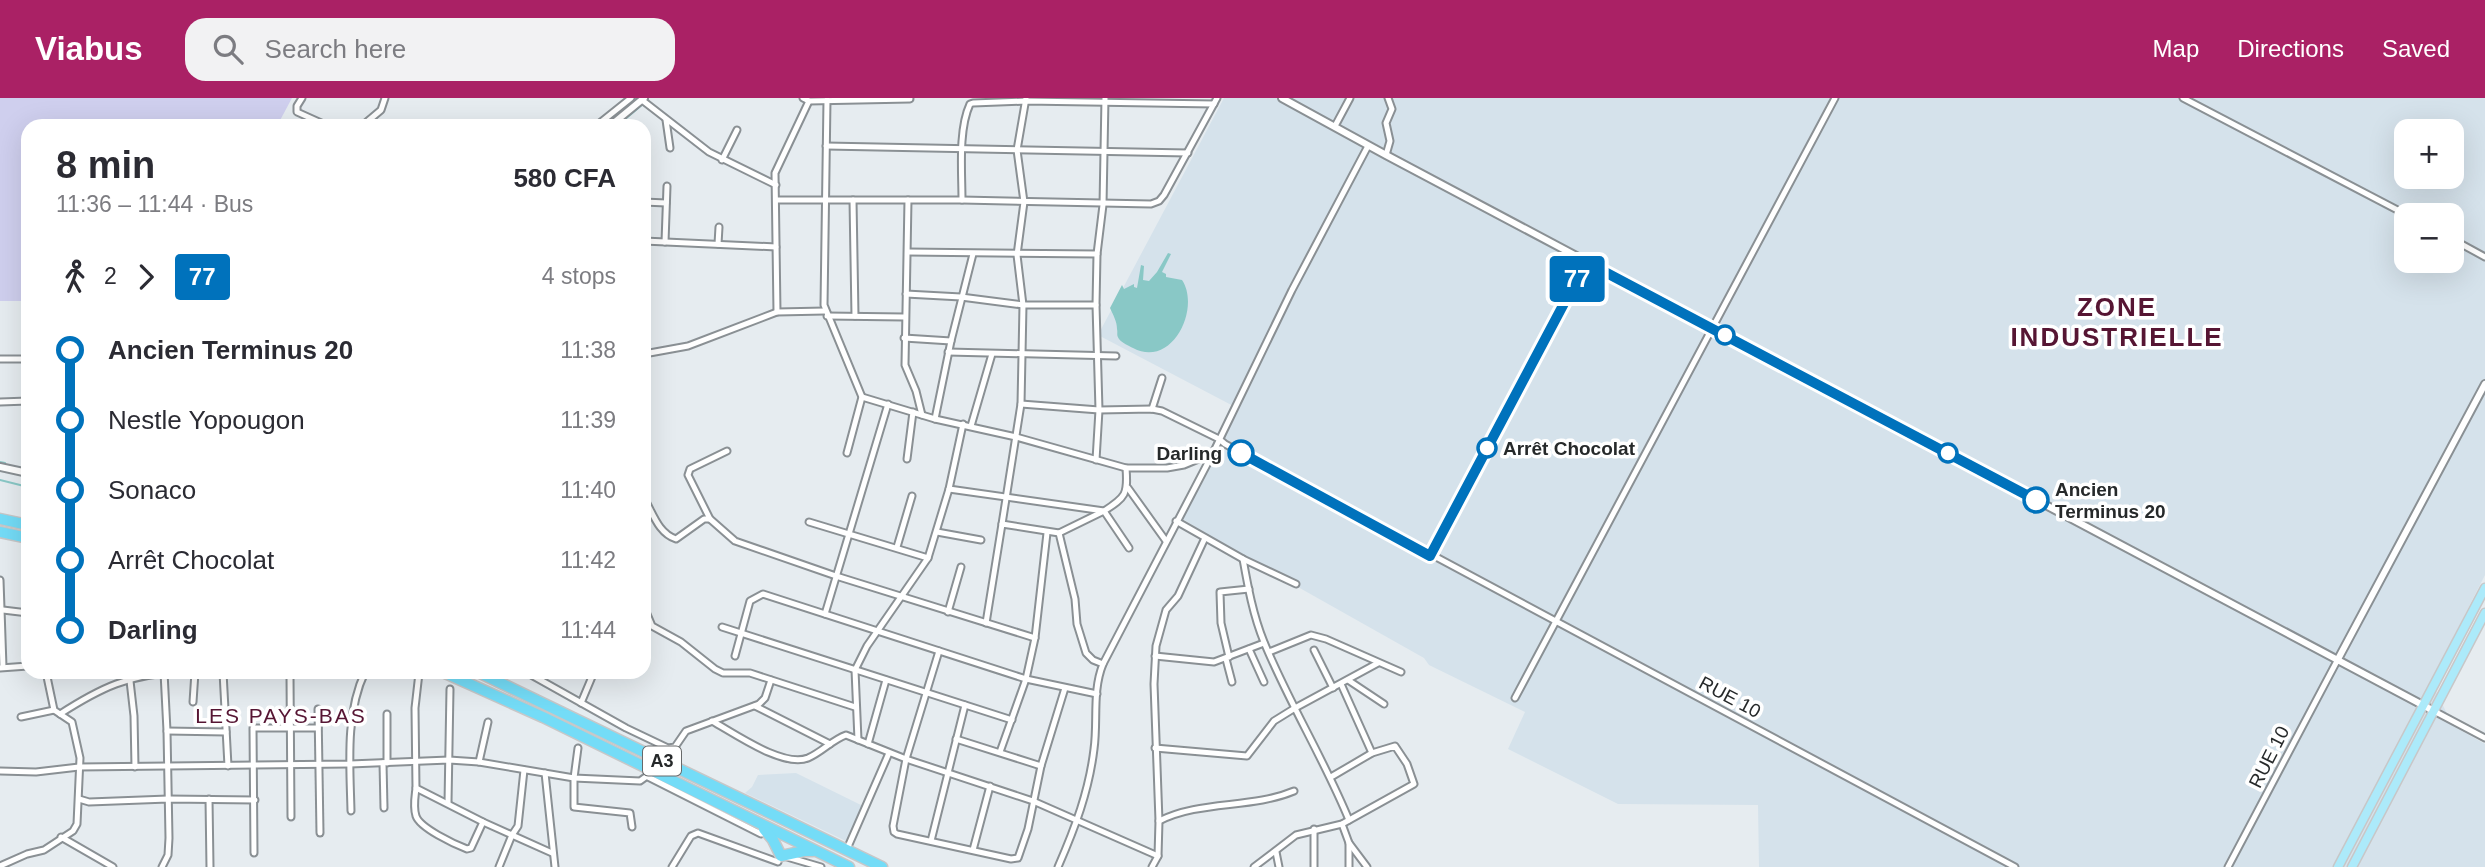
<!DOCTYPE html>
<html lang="en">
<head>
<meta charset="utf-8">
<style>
	body { margin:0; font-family:Arial,sans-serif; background:#f2f2f3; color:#2b2b33; height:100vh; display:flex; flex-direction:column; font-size:26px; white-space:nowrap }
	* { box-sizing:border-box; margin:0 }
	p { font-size:23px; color:#7c7c81 }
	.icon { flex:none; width:38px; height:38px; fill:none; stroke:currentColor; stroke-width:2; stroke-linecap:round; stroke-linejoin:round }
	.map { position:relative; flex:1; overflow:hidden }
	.sheet { position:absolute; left:21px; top:21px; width:630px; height:560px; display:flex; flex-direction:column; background:#fff; border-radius:21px; box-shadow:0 7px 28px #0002 }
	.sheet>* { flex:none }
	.badge { padding:0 14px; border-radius:5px; font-size:24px; line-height:46px }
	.tools { position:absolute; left:2394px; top:21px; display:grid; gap:14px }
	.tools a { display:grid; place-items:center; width:70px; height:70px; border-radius:14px; background:#fff; box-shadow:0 7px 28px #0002; font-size:35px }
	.map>.badge { position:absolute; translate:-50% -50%; box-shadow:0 0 0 4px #fff }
	.legs { display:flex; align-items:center; gap:10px; height:77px; padding:0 35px; font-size:23px }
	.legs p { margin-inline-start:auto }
	.overview { display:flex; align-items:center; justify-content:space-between; height:119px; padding:0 35px }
	h1 { font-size:38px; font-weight:600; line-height:52px }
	ul { padding:0 35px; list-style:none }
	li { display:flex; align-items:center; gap:24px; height:70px; font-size:26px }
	li i { display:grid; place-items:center; width:10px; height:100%; margin:0 9px; background:currentColor }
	li i::after { content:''; width:18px; height:18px; margin:-9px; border:5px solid; border-radius:50%; background:#fff }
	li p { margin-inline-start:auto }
	li:first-child i { background:linear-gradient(#0000 50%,currentColor 0) }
	li:last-child i { background:linear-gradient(currentColor 50%,#0000 0) }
	header { display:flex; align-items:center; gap:42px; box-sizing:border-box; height:98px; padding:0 35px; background:#aa2165; color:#fff }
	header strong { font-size:33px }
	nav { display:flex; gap:38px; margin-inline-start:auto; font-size:24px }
	.search { width:490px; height:63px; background:#f2f2f3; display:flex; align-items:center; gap:18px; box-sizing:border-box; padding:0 24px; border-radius:21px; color:#7c7c81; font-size:26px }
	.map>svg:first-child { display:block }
</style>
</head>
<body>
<header>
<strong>Viabus</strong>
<div class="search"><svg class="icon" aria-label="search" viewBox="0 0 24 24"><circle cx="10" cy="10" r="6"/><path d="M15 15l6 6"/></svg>Search here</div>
<nav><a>Map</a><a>Directions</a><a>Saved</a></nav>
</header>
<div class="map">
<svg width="2485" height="769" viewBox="0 0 2485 769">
	<rect width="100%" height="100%" fill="#e6ecf0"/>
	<g fill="#d5e2eb" fill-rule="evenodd">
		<path d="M1224,0h1261v477l-54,106 22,45 32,18v123h-726l-1,-62 -140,-1 -110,-55 17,-37 -96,-47 -5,-7 -199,-112 -42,-27 56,-110 -141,-74zM2406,33h46v46h-46zM2406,117h46v46h-46z"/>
		<path d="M796,675l67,33 -15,36 -103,-49 7,-6 6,-12z"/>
	</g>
	<path fill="#cfcfee" d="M0,0h292l-15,28h-249v175h-28z"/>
	<path fill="#89c8c6" d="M1168,155l3,1 -9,18 4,2v3l16,3c19,28 -10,89 -49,68 -4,-2 -11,-5 -14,-9 -3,-4 -1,-6 -2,-10 0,-8 -4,-14 -7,-21l12,-23 2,4 10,-5v3l3,1 4,-23 3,1 -1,14 6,1 8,-9z"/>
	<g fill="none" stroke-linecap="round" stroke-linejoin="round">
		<g stroke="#89c8c6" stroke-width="2">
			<path d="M603,28l33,-28"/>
			<path d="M617,28l26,-22"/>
			<path d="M0,364l5,1"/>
			<path d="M0,382l28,7"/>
		</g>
		<g stroke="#8a9094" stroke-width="9">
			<g id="minor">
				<path d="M302,0l-5,8v6l31,14"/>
				<path d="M803,0l6,3 101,-2"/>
				<path d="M2183,0l224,117"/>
				<path d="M642,2l67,52 67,33"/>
				<path d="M827,2l-3,205 38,92 -15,56"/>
				<path d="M666,22l4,28"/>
				<path d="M362,28l19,-16 4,-12"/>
				<path d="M596,28l35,-28"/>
				<path d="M1335,28l15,-28"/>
				<path d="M826,48l362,7"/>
				<path d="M1386,57l4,-14 -4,-18 6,-14 -4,-11"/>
				<path d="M722,62l15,-30"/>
				<path d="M777,102h185l189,4 8,-3 5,-6 53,-97"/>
				<path d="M853,102l2,116"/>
				<path d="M908,102l-3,165 11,26 6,24"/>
				<path d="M962,102c0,-28 -4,-70 8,-96l3,-1 53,-2 188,3"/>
				<path d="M644,104l22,1"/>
				<path d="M2452,141l33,18"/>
				<path d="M644,143l132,6"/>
				<path d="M665,144l2,-56"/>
				<path d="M718,146l1,-17"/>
				<path d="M908,154l189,2"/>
				<path d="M906,196l55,3 62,8h73"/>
				<path d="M777,214l-2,-139 34,-72"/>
				<path d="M827,218l77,1"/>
				<path d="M904,240l47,3"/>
				<path d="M948,254l168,4"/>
				<path d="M644,256l44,-8 89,-34 48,-1"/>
				<path d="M0,261h28"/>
				<path d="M862,299l73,22 81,18 110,31h41l17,-3 29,-12"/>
				<path d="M0,304l28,-1"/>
				<path d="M1021,306l78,6 53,-1 10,2 57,28 6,5 790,423"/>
				<path d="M1152,311l10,-31"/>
				<path d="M935,321l16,-78 22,-87"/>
				<path d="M971,328l21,-72"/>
				<path d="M727,353l-37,18 -2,6 22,44 25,22 101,35 199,62"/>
				<path d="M907,361l6,-47"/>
				<path d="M1096,362l3,-50 -3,-105 1,-51 6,-49 2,-107"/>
				<path d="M1128,390l38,53"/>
				<path d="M949,391l155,22c22,-14 24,-17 22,-43"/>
				<path d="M644,400c9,15 14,35 32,41l28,-20h6"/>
				<path d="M1176,423l67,38 53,25"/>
				<path d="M809,424l119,36"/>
				<path d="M1002,426l19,-120 2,-99 -6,-50 7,-53 -7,-52 9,-52"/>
				<path d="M937,434l44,8"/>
				<path d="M1059,435l45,-22 25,37"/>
				<path d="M897,449l15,-51"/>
				<path d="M1243,461c5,28 10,56 21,83 25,61 60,117 85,178"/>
				<path d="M0,482l3,87"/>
				<path d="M644,509l8,19 29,16 34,27 8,4h27l105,34"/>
				<path d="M3,512l25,3"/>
				<path d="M948,514l13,-45"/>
				<path d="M825,516l63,-210"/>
				<path d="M986,525l16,-99 57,9 16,66 2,25 9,29 7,7 10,4c-11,27 -5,57 -9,85 -5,42 -19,79 -36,118"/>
				<path d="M722,529l290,93"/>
				<path d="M1249,551l15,33"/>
				<path d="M1314,552l19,38"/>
				<path d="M939,553l-33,108 -13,67 1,6 3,2 114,25 7,-1 10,-29 13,-63 24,-78"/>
				<path d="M1269,554l42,-17 15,4 75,33"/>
				<path d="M735,558l15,-55 13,-7 263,85 71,15"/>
				<path d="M1155,558l59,6 50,-19"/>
				<path d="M1229,559l-8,-34 -1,-31 29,-3"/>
				<path d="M1226,561l6,23"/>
				<path d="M1103,566l110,-211 79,-163 76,-144"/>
				<path d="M0,570l28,-2"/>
				<path d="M129,574l5,44 1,51"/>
				<path d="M223,574l5,94"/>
				<path d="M277,574l13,3 1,142"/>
				<path d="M526,574l100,56 42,20 7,-1 11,-16 73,-27 6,-6 6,-18"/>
				<path d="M419,575l-4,35 1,80 67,34 69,31"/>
				<path d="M1348,582l36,24"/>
				<path d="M1341,586l31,69"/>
				<path d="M1515,600l320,-600"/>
				<path d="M193,604l2,-30"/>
				<path d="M581,605l13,-31"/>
				<path d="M755,608l75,38"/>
				<path d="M318,611l2,124"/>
				<path d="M2432,612l53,28"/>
				<path d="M60,616c42,-27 68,-39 118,-42"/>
				<path d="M387,616v49"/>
				<path d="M21,619l33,-7"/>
				<path d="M712,623c22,12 71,47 96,37 14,-6 24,-18 38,-23l60,24 127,42 125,55"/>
				<path d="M167,633l59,1"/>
				<path d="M956,641l85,27"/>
				<path d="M858,642l-3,-70 12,-24 61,-88 21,-69 14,-65"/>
				<path d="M868,646l18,-64"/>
				<path d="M578,650l-4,30v29l56,6 2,14"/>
				<path d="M1155,650l92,8 27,-35 21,-13 83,-45"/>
				<path d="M1000,654l26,-73 9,-41 12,-105"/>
				<path d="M479,664l9,-40"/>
				<path d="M383,665l1,45"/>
				<path d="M0,673l36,1 43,-5 271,-3 99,-4 30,2 95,16 66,3 14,-10"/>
				<path d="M545,675l10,94"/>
				<path d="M648,679l113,57"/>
				<path d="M416,690c-1,9 -3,19 0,28 4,12 38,28 51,33l4,-1 12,-26"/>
				<path d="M79,701l10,3 79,-3 87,1"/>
				<path d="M209,701l1,68"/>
				<path d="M448,705l2,-114"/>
				<path d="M351,713c-1,-45 -6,-97 14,-139"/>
				<path d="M1159,723c41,-21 92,-12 135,-30"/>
				<path d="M1342,726l7,19 18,24"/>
				<path d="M61,739l52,30"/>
				<path d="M931,743l34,-136"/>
				<path d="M1349,745v24"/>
				<path d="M847,751l42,-96"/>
				<path d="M973,752l17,-64"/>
				<path d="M1276,754l3,15"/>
				<path d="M254,755l-1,-125h65"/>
				<path d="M787,759l34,10"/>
				<path d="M0,768l27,-12 17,-4 29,-19 4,-7 3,-66 -8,-36 -18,-12 -8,-38"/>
				<path d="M162,769l6,-12 1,-17 -2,-107 -3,-59"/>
				<path d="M499,769l13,-32 6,-9 6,-56"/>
				<path d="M672,769l19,-31 7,-3 80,29"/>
				<path d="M1152,769l6,-11 1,-35 -5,-137 2,-38 10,-36 12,-14 27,-58"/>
				<path d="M1254,769l42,-32 46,-11 72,-40 -7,-20 -12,-18 -23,7 -41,24"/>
				<path d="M1314,769v-38"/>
				<path d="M2228,769l109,-206"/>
			</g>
		</g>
		<g stroke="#8a9094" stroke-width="10">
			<g id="tertiary">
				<path d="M1282,0l104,57 1046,555"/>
				<path d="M610,28l34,-28"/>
				<path d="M0,369l28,6"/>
				<path d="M2337,563l148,-277"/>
			</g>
		</g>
		<g stroke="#c7c7c8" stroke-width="11">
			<g id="primary">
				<path d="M2338,769l147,-279"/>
				<path d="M2352,769l133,-254"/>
			</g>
		</g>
		<g stroke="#c7c7c8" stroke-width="13">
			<g id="motorway">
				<path d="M0,421l28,6"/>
				<path d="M0,434l28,6"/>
				<path d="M443,574l100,45 306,150"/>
				<path d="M478,574l404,195"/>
				<path d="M764,731l9,11 8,16 23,-5h9"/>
			</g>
		</g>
		<use href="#minor" stroke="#fff" stroke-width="5"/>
		<use href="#tertiary" stroke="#fff" stroke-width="6"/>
		<use href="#primary" stroke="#aceafa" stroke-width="8"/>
		<use href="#motorway" stroke="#74dcf7" stroke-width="10"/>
	</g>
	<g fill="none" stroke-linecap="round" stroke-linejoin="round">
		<g stroke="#fff" stroke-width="16">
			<path id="line-1" d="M1241,355l189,103 156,-294 450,238"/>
		</g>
		<use href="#line-1" stroke="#0072bc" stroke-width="10"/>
	</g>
	<g fill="#fff" stroke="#0072bc" stroke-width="3.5">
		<circle cx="1725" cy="237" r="9"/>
		<circle cx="1487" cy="350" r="9"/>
		<circle cx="1241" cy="355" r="12"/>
		<circle cx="1948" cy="355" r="9"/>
		<circle cx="2036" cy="402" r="12"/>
	</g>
	<g text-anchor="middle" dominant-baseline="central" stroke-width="7" stroke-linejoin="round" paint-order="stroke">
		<rect fill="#fff" stroke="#67696a" stroke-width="2" x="643" y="648.5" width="38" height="29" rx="5"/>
		<g font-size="18" font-weight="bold" fill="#26292a">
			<text x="662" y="663">A3</text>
		</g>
		<g font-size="19" font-weight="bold" fill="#26292a" stroke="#fff" text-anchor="start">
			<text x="1503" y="350">Arrêt Chocolat</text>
			<text x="1222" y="355" text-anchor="end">Darling</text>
			<text x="2055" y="391">Ancien<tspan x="2055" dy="22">Terminus 20</tspan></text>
		</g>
		<g font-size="19" fill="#26292a" stroke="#fff">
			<text transform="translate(1730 599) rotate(28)">RUE 10</text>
			<text transform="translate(2269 659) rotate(-63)">RUE 10</text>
		</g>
		<g font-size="21" letter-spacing="2" fill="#561533" stroke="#fff">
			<text x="281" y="617">LES PAYS-BAS</text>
		</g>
		<g font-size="26" font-weight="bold" letter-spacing="2" fill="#561533" stroke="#fff">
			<text x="2117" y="209">ZONE<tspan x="2117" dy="30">INDUSTRIELLE</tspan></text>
		</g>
	</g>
</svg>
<div class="tools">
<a>+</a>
<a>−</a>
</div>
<b class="badge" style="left:1577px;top:181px;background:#0072bc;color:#fff">77</b>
<section class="sheet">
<div class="overview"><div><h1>8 min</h1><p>11:36 – 11:44 · Bus</p></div><b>580 CFA</b></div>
<div class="legs"><svg class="icon" aria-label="walk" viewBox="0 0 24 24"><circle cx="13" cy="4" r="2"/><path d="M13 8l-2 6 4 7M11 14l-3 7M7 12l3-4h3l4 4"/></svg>2<svg class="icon" aria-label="forward" viewBox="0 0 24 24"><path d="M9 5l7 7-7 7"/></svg><b class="badge" style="background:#0072bc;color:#fff">77</b><p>4 stops</p></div>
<ul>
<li><i style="color:#0072bc"></i><b>Ancien Terminus 20</b><p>11:38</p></li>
<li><i style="color:#0072bc"></i><span>Nestle Yopougon</span><p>11:39</p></li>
<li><i style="color:#0072bc"></i><span>Sonaco</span><p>11:40</p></li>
<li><i style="color:#0072bc"></i><span>Arrêt Chocolat</span><p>11:42</p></li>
<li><i style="color:#0072bc"></i><b>Darling</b><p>11:44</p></li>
</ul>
</section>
</div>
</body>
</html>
